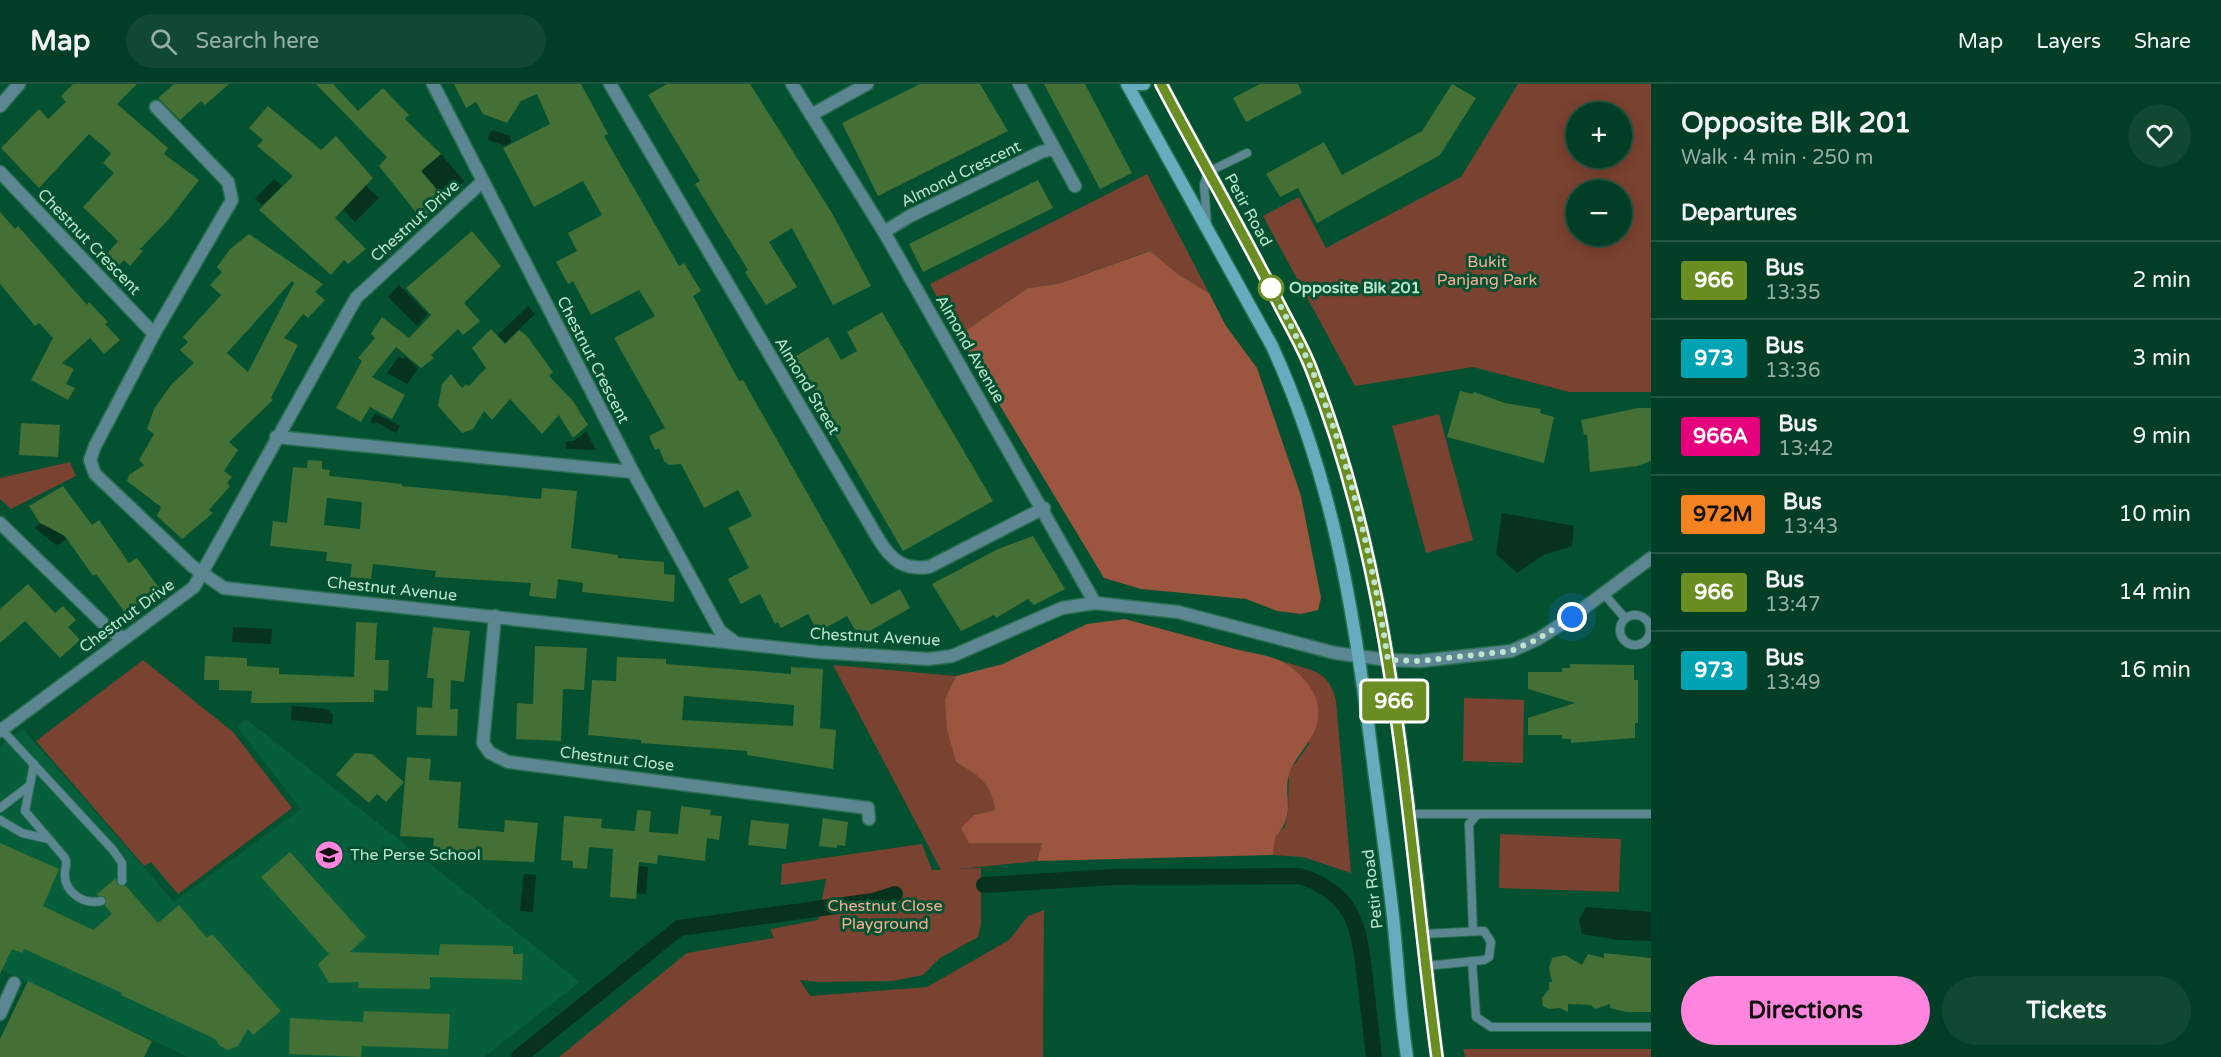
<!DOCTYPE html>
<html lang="en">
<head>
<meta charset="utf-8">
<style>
	body { margin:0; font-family:"Varela Round",sans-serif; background:#104832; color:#f1f3f6; height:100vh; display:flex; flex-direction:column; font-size:22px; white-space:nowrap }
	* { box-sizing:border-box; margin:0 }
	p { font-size:20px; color:#96aea7 }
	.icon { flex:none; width:33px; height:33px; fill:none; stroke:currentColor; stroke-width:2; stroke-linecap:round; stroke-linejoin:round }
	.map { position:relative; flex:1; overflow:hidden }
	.side { display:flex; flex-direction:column; background:#023d25; width:570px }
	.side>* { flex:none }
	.badge { padding:0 12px; border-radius:4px; font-size:21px; line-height:39px }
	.controls { position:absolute; left:1566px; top:18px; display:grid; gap:12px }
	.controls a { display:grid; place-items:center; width:66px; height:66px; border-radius:50%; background:#023d25; box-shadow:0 3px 15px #0003,0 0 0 2px #235642; font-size:30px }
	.you { position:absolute; width:30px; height:30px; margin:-15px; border:4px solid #fff; border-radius:50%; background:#1a73e8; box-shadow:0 0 0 9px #1a73e833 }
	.map>.badge { position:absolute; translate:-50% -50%; box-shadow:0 0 0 3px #fff }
	h2 { padding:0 30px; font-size:22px; line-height:54px }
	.round { display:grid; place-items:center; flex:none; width:63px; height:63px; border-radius:32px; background:#104832 }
	.summary { display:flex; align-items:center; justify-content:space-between; height:102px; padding:0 30px }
	h1 { font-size:28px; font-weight:700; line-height:45px }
	.action { display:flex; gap:12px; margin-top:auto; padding:12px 30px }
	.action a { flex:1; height:69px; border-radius:36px; background:#ff85de; color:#111; font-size:24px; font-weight:700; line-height:69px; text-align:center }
	.action a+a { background:#104832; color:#f1f3f6 }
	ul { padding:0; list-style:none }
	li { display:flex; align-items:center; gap:18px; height:78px; padding:0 30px; border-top:2px solid #235642 }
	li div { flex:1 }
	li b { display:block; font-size:22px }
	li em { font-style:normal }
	li .badge { min-width:66px; font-weight:700; text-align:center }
	header { display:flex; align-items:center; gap:36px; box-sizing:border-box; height:84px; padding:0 30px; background:#023d25; border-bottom:2px solid #235642 }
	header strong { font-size:28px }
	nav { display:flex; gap:33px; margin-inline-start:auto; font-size:21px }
	.search { width:420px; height:54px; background:#104832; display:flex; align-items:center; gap:15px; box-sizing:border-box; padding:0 21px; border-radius:33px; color:#96aea7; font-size:22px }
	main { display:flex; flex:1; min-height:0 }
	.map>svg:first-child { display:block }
</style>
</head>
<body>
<header>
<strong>Map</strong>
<div class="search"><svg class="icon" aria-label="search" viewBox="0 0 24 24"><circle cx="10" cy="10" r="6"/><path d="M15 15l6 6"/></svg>Search here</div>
<nav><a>Map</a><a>Layers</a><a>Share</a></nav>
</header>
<main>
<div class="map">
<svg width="1651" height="973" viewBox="0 0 1651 973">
	<rect width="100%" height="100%" fill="#035131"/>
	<path fill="#065e3b" d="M246,635l334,263 -96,75h-296l-188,-88v-223l23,-17 151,173 127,-93 -64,-82z"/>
	<g fill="#7a4230" fill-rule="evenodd">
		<path d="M1518,0h133v308h-82l-96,-25 -118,19 -92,-170 36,-19 27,51 135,-71zM1576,28h46v46h-46zM1576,106h46v46h-46z"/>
		<path d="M1147,90l62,119 -30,-18 -30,-24 -91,33 -30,4 -70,48 -28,-52z"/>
		<path d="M1439,330l34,126 -47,13 -34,-127z"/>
		<path d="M70,378l6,14 -65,33 -11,-10v-21z"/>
		<path d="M143,576l90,72 59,76 -114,86 -27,-32 -7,4 -108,-125z"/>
		<path d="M1282,577c29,10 47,8 54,40l15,172 -48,-16 -30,-2 1,-18 11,-10 3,-14 1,-41 20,-28 -5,-65z"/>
		<path d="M833,581l123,11 -11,23 11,63c24,14 34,20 39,48l-21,5 -5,28h73l-5,18 -77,8 21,-1v56l-3,13 -38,21 -17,17 -30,6 -74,1 -19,-2 10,16 117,-9 82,-47 19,-24 16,-6 -1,147h-484l128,-104 86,-15 -2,-9 47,-9 8,-41 -45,6 1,-21 140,-20 10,26h9z"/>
		<path d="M1464,614l60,2 -1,63 -60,-2z"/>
		<path d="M1500,750l121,5 -2,53 -120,-4z"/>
		<path d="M1463,965h188v8h-186z"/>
	</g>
	<g fill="#9c553f">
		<path d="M1150,167l29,24 30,18 17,33 31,42 44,128 20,102 -3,12 -17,4 -24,-3 -31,-12 -105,-10 -37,-11 -146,-242 70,-48 30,-4z"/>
		<path d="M1125,535c37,10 73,20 110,30 15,4 35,6 48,13 16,9 34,28 35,46 3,26 -17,40 -27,61 -11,24 8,44 -16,68l-2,18 -236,6 5,-18h-73l-8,-15 13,-13 21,-5c-5,-29 -16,-34 -39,-48l-9,-33 -2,-30 11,-23 47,-12 84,-40z"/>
	</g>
	<g fill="#06321e">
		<path d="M493,46l17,6 1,6 -5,4 -18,-6 1,-6z"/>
		<path d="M441,70l23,27 -18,19 -25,-29z"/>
		<path d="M274,95l8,7 -20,19 -7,-6z"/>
		<path d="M365,101l14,13 -24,24 -12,-13z"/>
		<path d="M399,201l29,29 -11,12 -29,-29z"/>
		<path d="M528,222l7,8 -30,29 -7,-8z"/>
		<path d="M399,272l4,3 3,-2 12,12 -11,15 -20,-11z"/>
		<path d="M375,329l25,13 -4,7 -20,-11 -2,2 -4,-2z"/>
		<path d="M586,347l10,19 -30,-1v-8h8z"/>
		<path d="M1502,429l72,13 -2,20 -29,9 -26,18 -21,-19z"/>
		<path d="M46,435l20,20 -9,7 -22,-18z"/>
		<path d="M233,543l39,2 -1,15 -39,-2z"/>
		<path d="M292,622l34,3 7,5 -1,10 -41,-4z"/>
		<path d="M639,782l9,1 -2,27 -9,-1v-5l-14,-1 15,-16z"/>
		<path d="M524,790l12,1 -3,37 -13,-1z"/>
		<path d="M1586,823l65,5v29l-32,-1 -37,-6 -3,-14z"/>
	</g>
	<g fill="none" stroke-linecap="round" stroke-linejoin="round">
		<g stroke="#06321e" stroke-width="16">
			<path d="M984,801l129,-8 186,-1c56,17 60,51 66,103 3,26 6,52 9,78"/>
			<path d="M519,973l160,-129 194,-27 22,-7"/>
		</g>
	</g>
	<g fill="#446f35" fill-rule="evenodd">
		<path d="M73,0h64l-20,20 51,44 -4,6 35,26 -30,39 -29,30 3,2 -13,15 -6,-6 -6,6 -12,-11 12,-14 -35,-34 31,-34 -11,-10 8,-10 -22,-19 -50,54 -38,-40 38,-39 9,10 18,-17 -5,-6z"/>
		<path d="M174,0h55l-24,21 -4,-4 -21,19 -22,-22z"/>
		<path d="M316,0h17l25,27 25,-23 26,27 -4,4 36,35 -20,17 25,29 -24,20 -43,-54 8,-9z"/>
		<path d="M454,0h127l27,50 -4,2 75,130 5,-3 17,28 -8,5 46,85 4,-1 128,225 29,-16 10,19 -51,29 -12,-21 -29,16 -10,-18 -27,14 -3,-6 -3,2 -15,-30 -19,10 -13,-25 21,-11 -21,-40 24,-12 -14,-26 -34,18 -23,-44 -12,1 -5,-4 -5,-13 -4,2 -6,-14 16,-8 -51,-90 41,-22 -16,-26 -48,25 -18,-34 -5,3 -12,-22 21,-11 -9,-18 34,-18 -19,-34 -49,26 -31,-59 47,-24 -13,-30 -16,7 -14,22 -24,-9 -7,-12 -10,6z"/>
		<path d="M667,0h83l82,129 39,73 -38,19 -41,-77 -23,14 28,45 -31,18 -21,-33 3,-2 -53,-86 5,-3 -52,-86z"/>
		<path d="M920,0h60l28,47 -130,65 -36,-73z"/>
		<path d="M1044,0h41l47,89 -32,16z"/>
		<path d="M1260,0h38l4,9 -56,29 -13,-24z"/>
		<path d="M1452,0l24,14 -36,57 -123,68 -19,-35 -18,9 -14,-23 58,-32 18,33 80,-44z"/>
		<path d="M268,22l53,44 15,-14 37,42 -38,40 31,31 -18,15 -4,-4 -13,15 -72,-65 34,-34 -36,-30 6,-6 -14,-12z"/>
		<path d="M1038,96l15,28 -130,64 -14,-28z"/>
		<path d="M0,128l15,17 3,-3 69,79 2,-3 19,20 -3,2 15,16 -16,14 -14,-16 -28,25 12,6 -8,15 9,4 -7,12 -37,-20 22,-42 -14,-15 -4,3 -35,-42z"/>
		<path d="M472,147l29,35 -37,37 16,18 -17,14 -5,-6 -27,26 3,3 -13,10 -25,-21 -24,30 33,18 -13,24 -22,-12 -9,15 -25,-14 26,-47 -4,-3 17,-20 -4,-4 11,-17 27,21 22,-23 -25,-27z"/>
		<path d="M249,150l74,50 -8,8 10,8 -17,18 -5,-4 -19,24 14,7 -27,53 2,2 -44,42 9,8 -14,21 8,6 -5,6 3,3 -21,24 4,3 -31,26 -25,-23 4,-9 -34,-26 2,-6 15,-10 -5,-5 15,-26 -7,-5 7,-20 17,-24 23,-22 -14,-13 8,-8 -5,-5 38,-42 -11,-10 12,-13 -5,-5 13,-18zM292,197l2,2 -46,89 -21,-19z"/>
		<path d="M882,228l111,189 -90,50 -112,-192 37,-22 13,23 16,-9 -10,-19z"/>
		<path d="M491,245l14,15 14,-14 8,6 26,36 -4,4 24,25 15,24 -15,13 -14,-23 -17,19 -32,-35 -18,21 -8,-9 -11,18 -11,4 -24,-27 4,-22 9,-10 11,14 4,-4 3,2 17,-18 -14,-20z"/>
		<path d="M1460,307l13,3 1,-2 31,11 36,6 -1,4 14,4 -10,46 -97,-26z"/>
		<path d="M1638,324h13v53l-14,5 -47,6 -3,-38 -3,1 -3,-15z"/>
		<path d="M21,339l39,2 -2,32 -39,-2z"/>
		<path d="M308,376l14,1v8l8,1 -1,6 73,8v2l139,13 1,-11 35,3 -6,57 47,7v3l46,4v12l11,1 -1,27 -92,-10 1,-9 -25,-4 -2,20 -27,-3 2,-13 -96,-6 1,-6 -63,-7 -2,15 -21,-2 2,-13 -26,-3 1,-9 -57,-6 3,-25 14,2 6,-56 14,1zM327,414l35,4 -2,27 -36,-4z"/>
		<path d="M63,402l29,39 7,-5 30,43 8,-5 23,31 -34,25 -30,-40 -3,2 -28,-40 -25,-13 -11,-17z"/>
		<path d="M1033,452l32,53 -31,16 -6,-6 -32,19 -2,-3 -33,16 -29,-47 66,-35z"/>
		<path d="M28,500l27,29 8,-7 13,14 -8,7 12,13 -20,18 -35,-37 -25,22v-34z"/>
		<path d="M356,538l21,1 -2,37h14l-1,31 -14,-1v12l-123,1 1,-12 -33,-1v-10h-15l1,-24 42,2v8l32,2v6l75,3z"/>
		<path d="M433,543l37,4 -6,51 -13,-2 -1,29h8l-1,27 -41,-1 1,-28 15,1 2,-30h-7z"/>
		<path d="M535,562l52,2 -3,42 -21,-1 -2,52 -45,-2 1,-36 16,1z"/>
		<path d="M617,573l49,2v5l125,10v-7l32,2 -3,59 16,2 -3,39 -86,-14v-4l-106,-8v-3l-53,-5 4,-55 24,1zM684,612l110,9 -1,21 -111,-6z"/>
		<path d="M1570,580l64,1v15h4v43h-3v15l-64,5v-4h-9v-4h-34v-17l47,-15 -47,-14v-17h34v-4h8z"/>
		<path d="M355,669l17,1 32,28 -18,20 -9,-8 -8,9 -33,-28z"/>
		<path d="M407,673l24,2 -2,21 32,2 -3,46 46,4 1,-12 33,3 -4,39 -102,-4 2,-20 -34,-2z"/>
		<path d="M681,722l30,4 -1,5 12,1 -3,24 -12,-2 -2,23 -47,-6 -1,9 -18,-2 -3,37 -26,-2 3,-48 -24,-2 -2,22 -14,-1v-7l-12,-1 3,-44 38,3 -1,9 34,3 2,-21 14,1 -2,21 29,2z"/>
		<path d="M823,734l25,4 -3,24 -8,-1v3l-18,-2z"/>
		<path d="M751,736l38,4 -3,25 -38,-4z"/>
		<path d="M0,759l59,26 -16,37 50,24 19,-16 -7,-8v-9l-9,-2 20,-17 1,6 9,2 32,37 21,-18 28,33 5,-4 69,77 -28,24 -5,-6 -10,17 -10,4 -8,-4 -5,-7 -94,-44 1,-2 -98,-44 -2,4 -10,-4 -12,25z"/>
		<path d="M290,768l76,85 -16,15 89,3 1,-11 73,2v8h10l-1,26 -92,-3v12l-72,-1 1,-6 -30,1 -11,-19 11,-10 -68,-77z"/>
		<path d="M1604,869l47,5v54h-25l-16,-4v-4l-15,5 -4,-4 -23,-1v8l-8,-4 -11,1 -6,-3 -1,-8 7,-9v-7h3l-3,-14 3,-10 13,-3 17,10 6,-11 16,4z"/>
		<path d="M28,897l124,60 -8,16h-144v-18z"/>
		<path d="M364,927l86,3 -2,35 -86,-3 -1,11 -72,-3 1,-36 73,4z"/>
	</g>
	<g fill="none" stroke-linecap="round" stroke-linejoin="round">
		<g stroke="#286f50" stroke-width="10">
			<g id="lane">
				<path d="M1207,139l-3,-38 4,-13 39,-19"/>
				<path d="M1603,509l22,25"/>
				<circle cx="1635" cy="546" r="15"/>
				<path d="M2,646l111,120 9,13v18"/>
				<path d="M34,680l-9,47 40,47c3,7 0,8 0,14 -2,20 19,33 36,29"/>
				<path d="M0,724l29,-22"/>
				<path d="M1408,730h243"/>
				<path d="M0,736l22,13 26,6"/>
				<path d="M1473,847l-4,-107 7,-8"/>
				<path d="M1422,850l62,-3 7,11 -2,15 -5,3 -58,6"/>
				<path d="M1472,877l4,56 15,10h160"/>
			</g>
		</g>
		<g stroke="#286f50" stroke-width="15">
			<g id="street">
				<path d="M433,0l200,388 87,159 16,12"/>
				<path d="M610,0l269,456c13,21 25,30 50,27l115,-59"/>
				<path d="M792,0l92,148 211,371"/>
				<path d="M1019,0l56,102"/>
				<path d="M0,22l19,-22"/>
				<path d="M156,23l72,75 4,18 -78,134 -59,112 -5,14 5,14 97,92 32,22 594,64 110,7 24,-3 110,-48 33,-5 83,9 157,41 53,7 32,1 91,-10 27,-12 34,-22 79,-59"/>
				<path d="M811,31l56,-31"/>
				<path d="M0,88l154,162"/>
				<path d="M884,148l26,-16 131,-64 13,-3"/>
				<path d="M276,353l357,35"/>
				<path d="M0,439l112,109 12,6"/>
				<path d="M495,532l-12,127 7,10 18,9 360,46 1,11"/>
				<path d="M0,647l194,-144 162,-289 126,-116"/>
				<path d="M0,930l14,-31"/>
			</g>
		</g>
		<g stroke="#286f50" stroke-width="15">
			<g id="secondary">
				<path d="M1127,0l145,262c61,133 82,265 100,408 7,55 15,109 21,163 5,46 7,94 14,140"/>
				<path d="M1135,0h9"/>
				<path d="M1161,0c39,73 80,144 117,218 11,22 25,45 34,69 86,218 96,456 125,686"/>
			</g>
		</g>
		<use href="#lane" stroke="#5d8693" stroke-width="8"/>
		<use href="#street" stroke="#5d8693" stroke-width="12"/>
		<use href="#secondary" stroke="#67abbe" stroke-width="12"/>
	</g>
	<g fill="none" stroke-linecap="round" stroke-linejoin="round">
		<g stroke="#fff" stroke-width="14">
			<path id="line" d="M1161,0c38,73 80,144 117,218 11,22 25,45 34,69 86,218 94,456 125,686"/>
		</g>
		<use href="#line" stroke="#6b8e23" stroke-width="9"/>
		<path stroke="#bce5cc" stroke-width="6" stroke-dasharray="0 10.8" d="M1271,204c14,27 29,54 41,82 38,92 61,192 76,290l32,1 91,-10 27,-12 34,-22"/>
	</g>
	<defs>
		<g id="school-disc" transform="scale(1.5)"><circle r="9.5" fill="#ff85de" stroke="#035131"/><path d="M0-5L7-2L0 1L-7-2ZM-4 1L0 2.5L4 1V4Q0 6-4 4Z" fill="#111"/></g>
	</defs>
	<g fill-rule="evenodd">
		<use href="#school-disc" x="329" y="771"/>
	</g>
	<circle fill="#fff" stroke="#6b8e23" stroke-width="3" cx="1271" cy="204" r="12"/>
	<g text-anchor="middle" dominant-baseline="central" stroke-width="6" stroke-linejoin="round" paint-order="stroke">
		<g font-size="16" fill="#bce5cc" stroke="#035131">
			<text transform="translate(961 90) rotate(-26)">Almond Crescent</text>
			<text transform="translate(1248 126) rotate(61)">Petir Road</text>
			<text transform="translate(415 137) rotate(-42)">Chestnut Drive</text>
			<text transform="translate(89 158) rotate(46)">Chestnut Crescent</text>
			<text transform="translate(970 265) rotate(60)">Almond Avenue</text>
			<text transform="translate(593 276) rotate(63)">Chestnut Crescent</text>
			<text transform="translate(807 302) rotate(59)">Almond Street</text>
			<text transform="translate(392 505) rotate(6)">Chestnut Avenue</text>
			<text transform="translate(127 532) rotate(-36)">Chestnut Drive</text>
			<text transform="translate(875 553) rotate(3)">Chestnut Avenue</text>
			<text transform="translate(617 675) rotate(7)">Chestnut Close</text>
			<text transform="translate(1373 805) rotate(-97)">Petir Road</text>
		</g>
		<g font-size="16" fill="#fdac92" stroke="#035131">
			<text x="1487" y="178">Bukit<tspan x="1487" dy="18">Panjang Park</tspan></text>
			<text x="885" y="822">Chestnut Close<tspan x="885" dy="18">Playground</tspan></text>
		</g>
		<g font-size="16" font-weight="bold" fill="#bce5cc" stroke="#035131" text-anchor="start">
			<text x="1289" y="204">Opposite Blk 201</text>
		</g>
		<g font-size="16" fill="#bce5cc" stroke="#035131" text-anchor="start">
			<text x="350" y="771">The Perse School</text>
		</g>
	</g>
</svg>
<div class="controls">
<a>+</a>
<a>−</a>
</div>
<div class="you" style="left:1572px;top:533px"></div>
<b class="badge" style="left:1394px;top:617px;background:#6b8e23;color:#fff">966</b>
</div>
<section class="side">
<div class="summary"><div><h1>Opposite Blk 201</h1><p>Walk · 4 min · 250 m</p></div><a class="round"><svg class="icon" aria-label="heart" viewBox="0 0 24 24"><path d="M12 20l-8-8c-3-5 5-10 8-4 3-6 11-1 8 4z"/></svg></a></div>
<h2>Departures</h2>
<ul>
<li><span class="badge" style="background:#6b8e23;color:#fff">966</span><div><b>Bus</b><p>13:35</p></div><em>2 min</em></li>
<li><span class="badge" style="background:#00a3b4;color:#fff">973</span><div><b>Bus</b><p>13:36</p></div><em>3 min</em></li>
<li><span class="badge" style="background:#e6007e;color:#fff">966A</span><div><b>Bus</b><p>13:42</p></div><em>9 min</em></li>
<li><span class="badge" style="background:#f58220;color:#111">972M</span><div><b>Bus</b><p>13:43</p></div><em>10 min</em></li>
<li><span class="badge" style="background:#6b8e23;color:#fff">966</span><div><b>Bus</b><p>13:47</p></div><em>14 min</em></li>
<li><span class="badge" style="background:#00a3b4;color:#fff">973</span><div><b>Bus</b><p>13:49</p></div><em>16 min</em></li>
</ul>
<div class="action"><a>Directions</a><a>Tickets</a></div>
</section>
</main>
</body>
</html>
